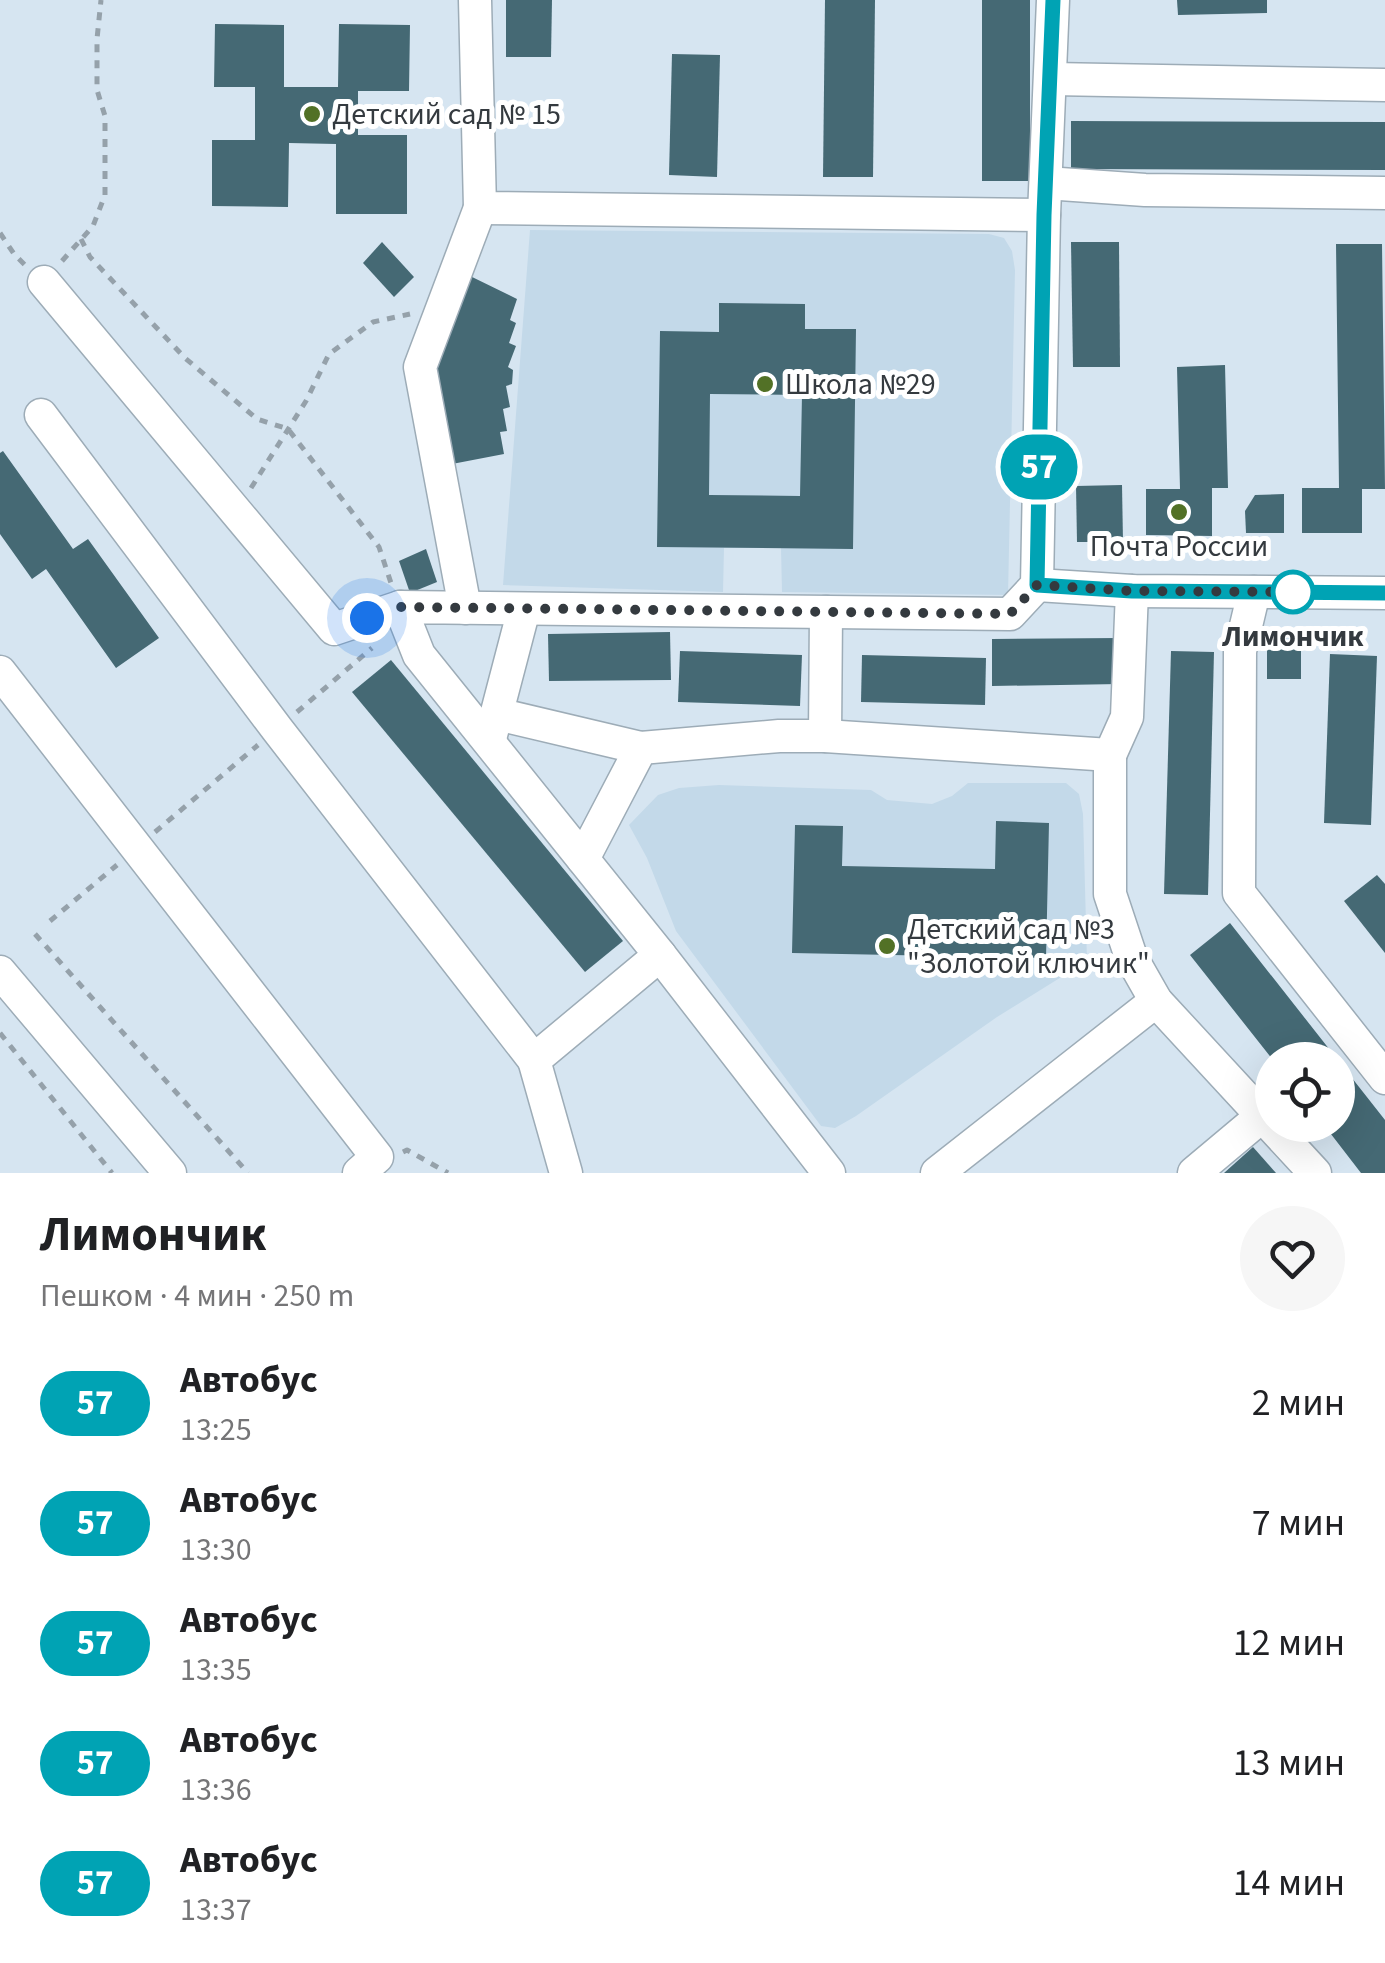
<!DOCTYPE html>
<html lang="ru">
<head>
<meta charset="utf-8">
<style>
	body { margin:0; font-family:"Source Sans 3",sans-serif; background:#f6f6f6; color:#202124; height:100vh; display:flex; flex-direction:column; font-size:38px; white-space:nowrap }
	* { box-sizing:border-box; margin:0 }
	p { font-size:32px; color:#757577 }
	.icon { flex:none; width:55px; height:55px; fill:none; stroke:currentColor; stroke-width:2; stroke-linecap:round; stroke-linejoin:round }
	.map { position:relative; height:1173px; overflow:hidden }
	.side { display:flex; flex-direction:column; background:#fff; flex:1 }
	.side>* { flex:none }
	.badge { padding:0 20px; border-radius:32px; font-size:35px; line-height:65px }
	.buttons { position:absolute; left:1255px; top:1042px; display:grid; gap:20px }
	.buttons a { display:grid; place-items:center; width:100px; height:100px; border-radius:50%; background:#fff; box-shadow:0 10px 40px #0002; font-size:50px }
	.you { position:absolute; width:50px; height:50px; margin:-25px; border:8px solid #fff; border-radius:50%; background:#1a73e8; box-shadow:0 0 0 15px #1a73e833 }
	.map>.badge { position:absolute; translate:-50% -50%; box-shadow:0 0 0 5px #fff }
	.round { display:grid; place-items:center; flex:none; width:105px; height:105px; border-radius:52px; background:#f6f6f6 }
	.summary { display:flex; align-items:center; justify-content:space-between; height:170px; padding:0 40px }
	h1 { font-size:48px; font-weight:700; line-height:75px }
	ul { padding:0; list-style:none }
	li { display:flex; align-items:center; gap:30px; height:120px; padding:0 40px }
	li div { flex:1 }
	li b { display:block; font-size:38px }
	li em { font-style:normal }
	li .badge { min-width:110px; font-weight:700; text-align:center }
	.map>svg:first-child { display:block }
</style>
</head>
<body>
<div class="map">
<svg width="1385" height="1173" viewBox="0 0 1385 1173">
	<rect width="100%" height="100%" fill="#d6e5f1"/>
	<g fill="#c3d9e9">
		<path d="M530,230l459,4 15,4 8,13 3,19 -7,325 -226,-3 -1,-44h-57l-1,44 -220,-7z"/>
		<path d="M968,783h98l13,11 4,20 4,147 -90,56 -141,99 -21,12 -14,-2 -145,-195 -29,-73 -18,-33 29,-30 21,-7 40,-3 152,5 16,10 45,4 20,-8z"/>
	</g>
	<g fill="#456974" fill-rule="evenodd">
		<path d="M506,0h46l-1,57h-45z"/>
		<path d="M825,0h50l-2,177h-50z"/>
		<rect x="982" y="0" width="48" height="181"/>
		<path d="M1177,0h90v13l-89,2z"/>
		<path d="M215,24l69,1v62h54l1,-63 71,1 -1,66h-51v44h49v79h-71v-70l-47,-1 -1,64 -76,-1v-66h43v-53h-41z"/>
		<path d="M672,54l48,1 -3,122 -48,-2z"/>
		<path d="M1071,121l314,1v48l-314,-1z"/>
		<path d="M382,242l32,35 -20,20 -31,-34z"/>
		<path d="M1071,242h48l1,125h-47z"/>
		<path d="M1336,244h46l3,245h-23v44h-60v-45h37z"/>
		<path d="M468,275l49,24 -7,21 6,3 -7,20 7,3 -8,21 5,3 -1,14 -6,2 4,21 -7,2 4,22 -7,1 4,22 -52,10 -19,-98z"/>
		<path d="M719,303l86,1v25h51l-3,220 -196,-2 3,-216 59,1zM710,394l92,1 -2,101 -91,-1z"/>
		<path d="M1225,365l3,123h-16v48l-66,-1v-46h34l-3,-122z"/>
		<path d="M3,451l70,98 15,-10 71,99 -43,30 -70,-99 -14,10 -32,-45v-81z"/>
		<path d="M1122,485l1,57h-46l-1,-56z"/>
		<path d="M1284,494v39h-38l-1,-22 10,-16z"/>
		<path d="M426,549l11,33 -27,11 -11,-32z"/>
		<path d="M670,632l1,48 -122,1 -1,-47z"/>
		<path d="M1120,638v46l-128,2v-47z"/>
		<rect x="1267" y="649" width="34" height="30"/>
		<path d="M680,651l122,4 -2,51 -122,-4z"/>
		<path d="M1171,651l43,1 -6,243 -44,-1z"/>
		<path d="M1330,654l47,2 -6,169 -47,-2z"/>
		<path d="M862,655l124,3 -1,47 -124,-3z"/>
		<path d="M391,660l232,281 -38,31 -233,-280z"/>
		<path d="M996,821l53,2 -3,135 -254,-5 3,-128 48,1 -1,40 153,3z"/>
		<path d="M1377,875l8,9v69l-41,-52z"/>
		<path d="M1230,923l155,197v53h-24l-37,-48h14v-65h-65l-83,-105z"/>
		<path d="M1253,1147l23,26h-52z"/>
	</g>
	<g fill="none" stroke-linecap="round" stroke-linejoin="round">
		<g stroke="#9dacb7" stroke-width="35">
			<g id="minor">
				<path d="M475,0l5,208 564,7"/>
				<path d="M1052,79l333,6"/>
				<path d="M1046,183l99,7 240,3"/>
				<path d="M44,282l290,347 66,-22"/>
				<path d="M41,415l236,314 257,331"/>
				<path d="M1037,585l95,6 253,2"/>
				<path d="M1254,592l-14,59 -1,242 146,185"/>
				<path d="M465,608l-45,-241 60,-159"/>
				<path d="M0,672l377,485 -18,16"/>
				<path d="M497,714l144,34"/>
				<path d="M491,735l33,-126"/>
				<path d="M825,736l1,-124"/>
				<path d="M1110,755v139l21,63 25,44 159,172"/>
				<path d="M583,859l58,-111 138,-12h46l285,19 17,-38 5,-126"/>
				<path d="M660,955l169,218"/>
				<path d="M0,972l170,201"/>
				<path d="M566,1173l-32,-113 126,-105 -241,-300 -19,-48 610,7 27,-29 7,-370 9,-215"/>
				<path d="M937,1173l219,-172"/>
				<path d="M1194,1173l68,-57"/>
			</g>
		</g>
		<g stroke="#95a1aa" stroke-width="5" stroke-dasharray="8 8" stroke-linecap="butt">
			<path d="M0,233l14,21 12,12"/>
			<path d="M81,239l9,18 95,101 72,61 31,10 91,118 12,36"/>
			<path d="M62,261l31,-35 12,-31v-79l-8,-26v-51l4,-39"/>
			<path d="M251,488l55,-87 23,-47 44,-32 37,-8"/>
			<path d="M297,712l75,-64"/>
			<path d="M155,832l103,-87"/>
			<path d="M50,921l67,-56"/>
			<path d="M35,934l213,239"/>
			<path d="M0,1033l112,140"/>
			<path d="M403,1152l4,-2 41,23"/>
		</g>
		<use href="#minor" stroke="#fff" stroke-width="32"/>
	</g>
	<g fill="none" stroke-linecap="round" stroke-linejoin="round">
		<g stroke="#fff" stroke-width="22">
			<path id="line" d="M1053,0l-9,215 -7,370 95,6 253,2"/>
		</g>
		<use href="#line" stroke="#00a3b4" stroke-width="15"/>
		<path stroke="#343a3f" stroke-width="10" stroke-dasharray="0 18" d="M367,618l33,-11 610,7 27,-29 95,6 161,1"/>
	</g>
	<g fill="#527126" stroke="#fff" stroke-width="4">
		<circle cx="312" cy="114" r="10"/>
		<circle cx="765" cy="384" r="10"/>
		<circle cx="1179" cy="512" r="10"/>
		<circle cx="887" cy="946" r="10"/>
	</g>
	<circle fill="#fff" stroke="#00a3b4" stroke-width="5" cx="1293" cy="592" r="20"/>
	<g text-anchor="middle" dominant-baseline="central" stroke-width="10" stroke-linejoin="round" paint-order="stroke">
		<g font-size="30" fill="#343a3f" stroke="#fff" text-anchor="start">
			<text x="332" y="114">Детский сад № 15</text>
			<text x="785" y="384">Школа №29</text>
			<text x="1179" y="546" text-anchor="middle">Почта России</text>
			<text x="907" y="929">Детский сад №3<tspan x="907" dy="34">"Золотой ключик"</tspan></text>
		</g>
		<g font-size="30" font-weight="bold" fill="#343a3f" stroke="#fff">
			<text x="1293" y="636">Лимончик</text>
		</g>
	</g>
</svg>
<div class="buttons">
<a><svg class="icon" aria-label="locate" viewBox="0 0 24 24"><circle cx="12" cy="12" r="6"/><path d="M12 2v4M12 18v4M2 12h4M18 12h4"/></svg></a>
</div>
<div class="you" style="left:367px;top:618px"></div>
<b class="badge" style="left:1039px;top:467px;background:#00a3b4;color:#fff">57</b>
</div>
<section class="side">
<div class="summary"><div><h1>Лимончик</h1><p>Пешком · 4 мин · 250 m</p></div><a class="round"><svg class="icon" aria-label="heart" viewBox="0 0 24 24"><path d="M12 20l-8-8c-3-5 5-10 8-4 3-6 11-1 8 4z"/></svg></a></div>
<ul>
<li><span class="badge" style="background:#00a3b4;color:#fff">57</span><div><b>Автобус</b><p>13:25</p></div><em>2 мин</em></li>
<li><span class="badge" style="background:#00a3b4;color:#fff">57</span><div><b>Автобус</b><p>13:30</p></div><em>7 мин</em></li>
<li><span class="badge" style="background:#00a3b4;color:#fff">57</span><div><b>Автобус</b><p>13:35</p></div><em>12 мин</em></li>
<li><span class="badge" style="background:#00a3b4;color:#fff">57</span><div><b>Автобус</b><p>13:36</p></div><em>13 мин</em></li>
<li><span class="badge" style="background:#00a3b4;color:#fff">57</span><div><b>Автобус</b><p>13:37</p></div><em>14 мин</em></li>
</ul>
</section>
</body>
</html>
